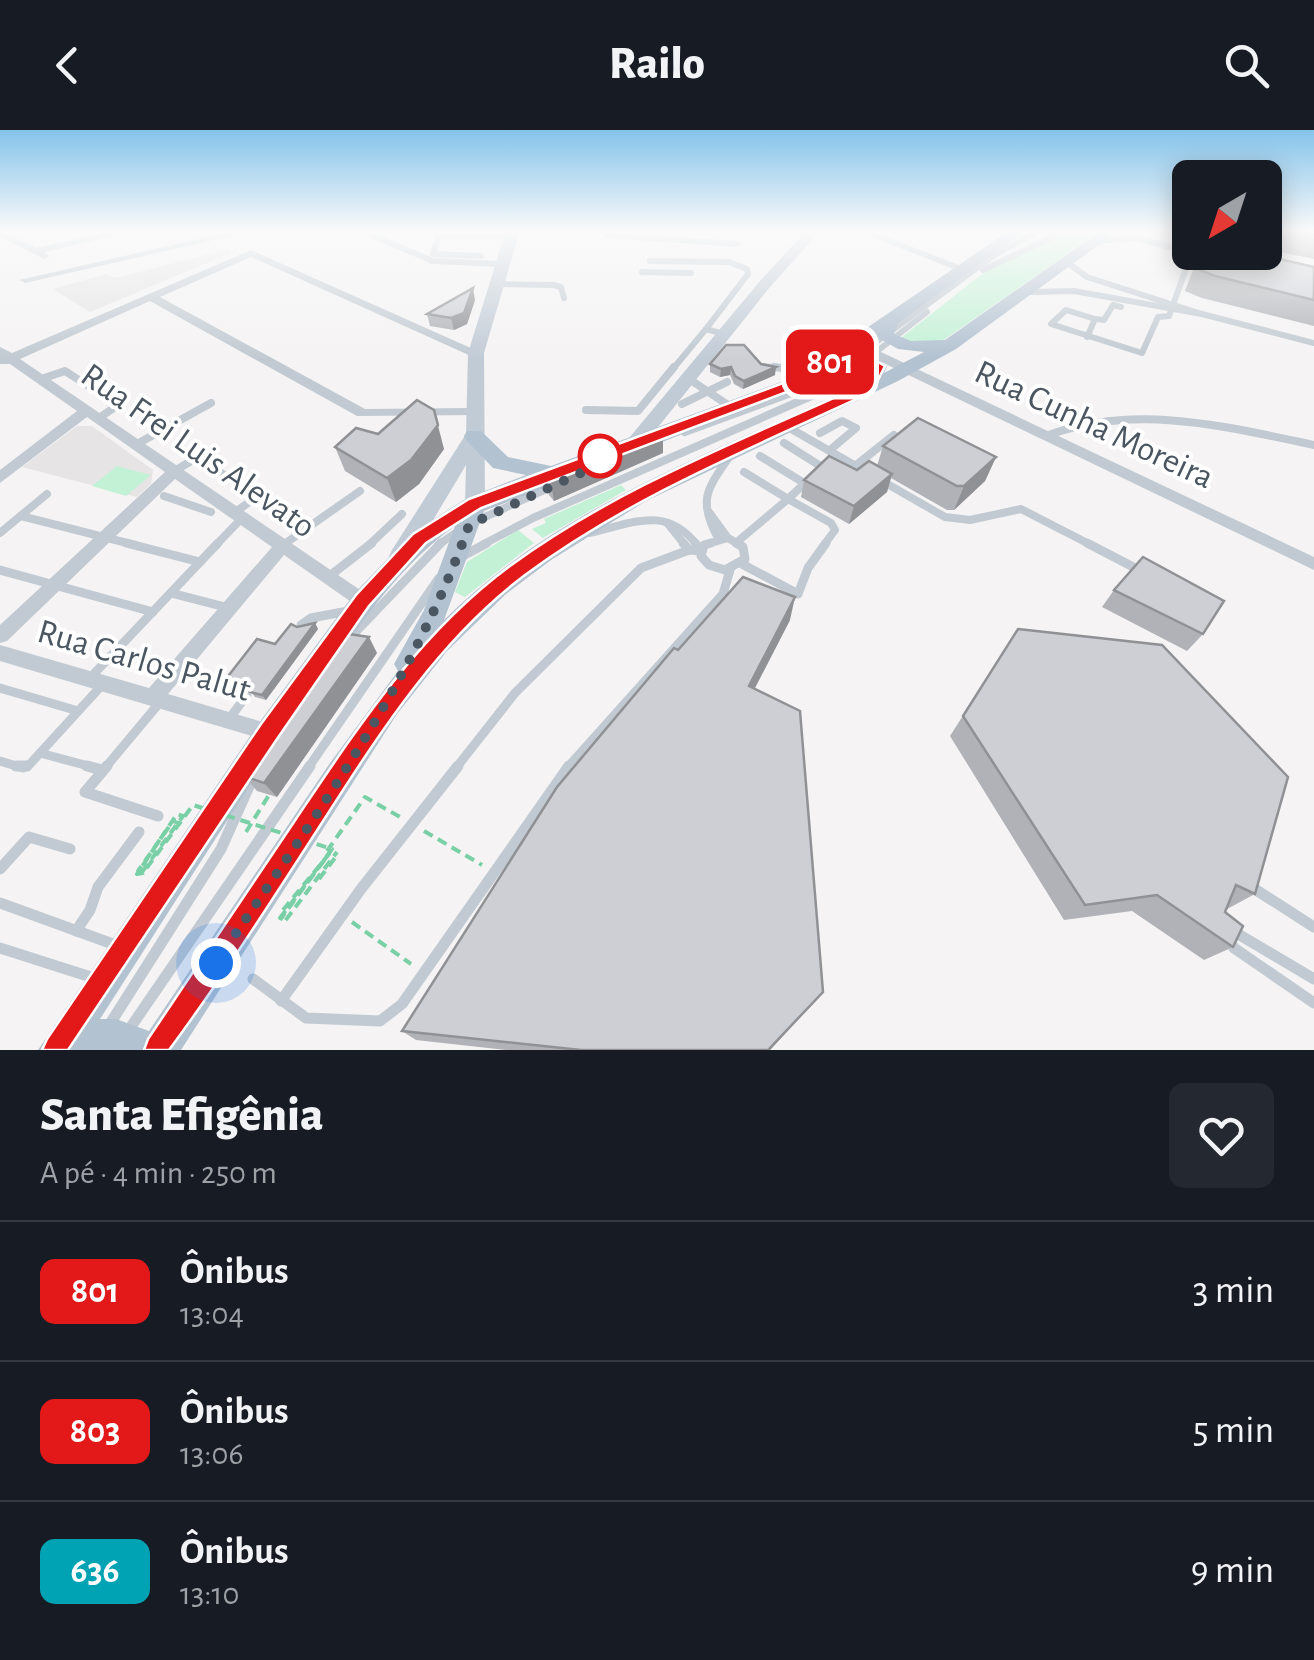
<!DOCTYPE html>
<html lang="pt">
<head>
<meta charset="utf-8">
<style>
	body { margin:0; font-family:"Alegreya Sans",sans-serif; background:#242831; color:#f1f3f6; height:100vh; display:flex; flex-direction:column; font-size:38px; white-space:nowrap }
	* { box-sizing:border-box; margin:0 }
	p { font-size:32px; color:#9ea1a6 }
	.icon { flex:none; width:55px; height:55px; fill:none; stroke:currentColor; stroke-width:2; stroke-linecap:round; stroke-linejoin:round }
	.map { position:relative; height:920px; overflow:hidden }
	.side { display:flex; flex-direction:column; background:#171b24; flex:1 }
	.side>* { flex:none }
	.badge { padding:0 20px; border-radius:15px; font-size:35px; line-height:65px }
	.needle { width:65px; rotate:219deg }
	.controls { position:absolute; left:1172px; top:30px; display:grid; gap:20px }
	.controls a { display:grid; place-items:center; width:110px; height:110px; border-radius:15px; background:#171b24; box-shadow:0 5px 25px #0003; font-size:50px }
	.you { position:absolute; width:50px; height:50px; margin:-25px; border:8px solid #fff; border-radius:50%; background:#1a73e8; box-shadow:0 0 0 15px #1a73e833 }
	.map>.badge { position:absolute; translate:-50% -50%; box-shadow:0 0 0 5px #fff }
	.round { display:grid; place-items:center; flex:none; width:105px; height:105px; border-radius:15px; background:#242831 }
	.overview { display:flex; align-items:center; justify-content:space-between; height:170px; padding:0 40px }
	h1 { font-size:48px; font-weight:800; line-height:75px }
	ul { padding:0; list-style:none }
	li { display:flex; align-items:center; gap:30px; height:140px; padding:0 40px; border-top:2px solid #363941 }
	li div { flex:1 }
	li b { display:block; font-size:38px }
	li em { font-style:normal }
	li .badge { min-width:110px; font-weight:700; text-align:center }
	header { display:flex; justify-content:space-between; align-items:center; height:130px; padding:0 40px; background:#171b24; font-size:45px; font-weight:800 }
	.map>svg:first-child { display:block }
</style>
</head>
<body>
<header><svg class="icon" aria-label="back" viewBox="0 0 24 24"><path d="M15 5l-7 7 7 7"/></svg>Railo<svg class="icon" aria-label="search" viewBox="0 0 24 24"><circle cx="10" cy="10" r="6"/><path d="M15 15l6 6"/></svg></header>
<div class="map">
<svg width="1314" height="920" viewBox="0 0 1314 920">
	<rect width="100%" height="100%" fill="#f5f3f3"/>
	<g fill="#e6e4e5">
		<path d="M228,119l3,4 -141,59 -37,-23 53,-15 10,4z"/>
		<path d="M77,296h15l61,44 -2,14 -14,13 -115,-30z"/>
	</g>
	<g fill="#c3f1d5">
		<path d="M1070,100h31l-166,116 -38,-5 99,-78z"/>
		<path d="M117,336l34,9 -25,21 -34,-10z"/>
		<path d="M621,355l5,5 -83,48 -11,-9 14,-6 -2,-4z"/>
		<path d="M518,400l16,13 -69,54 -10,-5 12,-30z"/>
	</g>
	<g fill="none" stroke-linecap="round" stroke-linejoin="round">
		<g stroke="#7ad0a6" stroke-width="4" stroke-dasharray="10 6" stroke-linecap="butt">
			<path d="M424,701l58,34"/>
			<path d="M246,702l23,-37"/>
			<path d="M327,721l38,-54 35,20"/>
			<path d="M142,742l-4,-1 35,-50 8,3"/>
			<path d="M319,749l19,-25"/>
			<path d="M283,780l46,-56 -49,64 5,3 52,-69"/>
			<path d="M352,792l59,42"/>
		</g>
		<g stroke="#c1cad2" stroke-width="6">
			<path d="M359,100l74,31 69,3"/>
			<path d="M441,100l-8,24 48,2"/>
			<path d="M320,102l7,-2"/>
			<path d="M438,106h73"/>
			<path d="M1097,111l39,-3 54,14"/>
			<path d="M1192,122l17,4"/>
			<path d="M650,131l79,1 18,7 1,5 -42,55"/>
			<path d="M983,140l84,-40"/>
			<path d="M642,142l49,1"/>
			<path d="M496,154l58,1 7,2 3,11"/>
			<path d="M1031,162l43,-1 128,23 -115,-37 -19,-14"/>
			<path d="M1202,184l112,29"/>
			<path d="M1095,189l-29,-9 -15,14 91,29 16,-36 11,-1 19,-53"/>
			<path d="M1087,207l8,-18 9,1 9,-15 8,2"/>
			<path d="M763,236l32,4"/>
			<path d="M672,240l34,-41 18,5"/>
			<path d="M838,240l158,-116 44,-24"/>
			<path d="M853,240l74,-58"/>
		</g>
		<g stroke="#c1cad2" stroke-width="8">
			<path d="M774,237l39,5"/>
			<path d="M41,249l24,-8 53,34 -19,13"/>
			<path d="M689,249l42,28"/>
			<path d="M682,274l45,-22"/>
			<path d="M586,280l52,1 36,-44"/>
			<path d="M786,296l159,91 25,3 51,-11 70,36"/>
			<path d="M685,302l136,-50 20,-15"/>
			<path d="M820,303l22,-12 14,7 -26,22"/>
			<path d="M1046,306c90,-33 177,-10 268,9"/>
			<path d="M784,313l38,24 -34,32 43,24 4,7 -11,15"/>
			<path d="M137,314l74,-41"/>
			<path d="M193,324l70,47"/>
			<path d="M760,326l44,27"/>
			<path d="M855,336l39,-31"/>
			<path d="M176,340l22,-13"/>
			<path d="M164,366l47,16"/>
			<path d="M235,382l22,-15"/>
			<path d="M709,382l19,26"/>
			<path d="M21,386l114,29"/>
			<path d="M474,392l81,-37"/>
			<path d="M668,394l17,21"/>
			<path d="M0,403l47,-39"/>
			<path d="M589,403c43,-9 76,-29 108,12"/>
			<path d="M718,408c-22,-40 -9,-51 14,-85"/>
			<path d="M737,412l51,-43 -44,-27"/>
			<path d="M216,415l26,-27"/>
			<path d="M283,415l77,-54"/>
			<path d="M369,415l33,-31"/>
			<path d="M438,415l22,-15"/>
			<path d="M482,415l51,-27 283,-124 40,-27"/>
			<path d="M704,415l24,-7 12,7"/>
		</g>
		<g stroke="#c1cad2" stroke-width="9">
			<path d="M126,413l74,19"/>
			<path d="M683,413l6,7"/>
			<path d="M695,413l6,8"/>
			<path d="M711,413l-7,2 -3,11 8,9 16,5 20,-11 -2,-12 -7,-4"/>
			<path d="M1087,413l54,28"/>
			<path d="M282,416l4,-3"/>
			<path d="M461,427l26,-14"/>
			<path d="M742,434l56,30 10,-26 18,-25"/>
			<path d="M0,440l153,42"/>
			<path d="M327,448l45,-35"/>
			<path d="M171,463l58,15"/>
			<path d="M301,495l10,-7 37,-7"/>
			<path d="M347,511l94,-98"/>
			<path d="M90,548l128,-135"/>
			<path d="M0,558l78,23"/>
			<path d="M229,589l18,-24"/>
			<path d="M40,623l56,15"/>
			<path d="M0,631l23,7 7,-4 73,-80"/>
			<path d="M105,638l56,-67"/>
			<path d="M308,638l131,-190"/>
			<path d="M456,638l59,-75 126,-125 48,-18 12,1"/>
			<path d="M567,638l156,-174 7,-24"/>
		</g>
		<g stroke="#c1cad2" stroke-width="11">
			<path d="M16,636h11"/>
			<path d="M87,636l15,4"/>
			<path d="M107,636l-22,26 73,24"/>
			<path d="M0,739l29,-32 41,12"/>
			<path d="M1250,756l64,41"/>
			<path d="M0,773l121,44"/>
			<path d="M76,801l14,-21 8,-23 41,-55"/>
			<path d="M0,818l97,31"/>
			<path d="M253,849l53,39 74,3 22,-17 167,-238"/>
			<path d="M1314,849l-81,-48 -3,10 4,7 80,55"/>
			<path d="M281,871l80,-112 97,-123"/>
			<path d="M108,897l113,-178 30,-67"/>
			<path d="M115,920l195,-284"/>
		</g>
		<g fill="#c1cad2" fill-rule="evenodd">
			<path d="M0,100l36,18 82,-18h21l-94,22 4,4 -5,3 -44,-22z"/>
			<path d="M238,100h20l-233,53 -6,-3z"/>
			<path d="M854,100h15l100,39 -10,2z"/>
			<path d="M609,103l128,8 5,3 -5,3 -132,-9v-4z"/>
			<path d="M251,120l231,103 -11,3 -220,-99 -91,40 205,112 109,-1 5,1v6l-122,1 -207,-115 -130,58 349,237 3,5 -3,5h-12l-73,-51 -116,139 108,32 3,6 -3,6 -7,3 -269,-80v-16l149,43 123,-141 -97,-68 -168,162 -7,2v-18l165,-153 -78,-55 -87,66v-13l77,-59 -67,-47h-10v-17l12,6z"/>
			<path d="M845,216l34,5 435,206v13l-443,-213 -30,-4 -2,-3z"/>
		</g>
		<g fill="#c1cbd6" fill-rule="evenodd">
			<path d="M506,100h14l-36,123 1,151 -10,7 -10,-7 1,-39 -58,97h-16l-3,-6 3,-6 74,-116 2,-81z"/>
			<path d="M807,100h14l-51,57 -127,159h-14v-8l131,-157z"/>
		</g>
		<path fill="#b3c2d1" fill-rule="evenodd" d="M1010,100h17l-129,93 -4,11 17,7 34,-1 157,-110h17l-163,119 -58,32 -252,120 -95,59 -45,34 -59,57 -50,63 -216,336h-143l221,-327 95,-129 58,-61 55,-35 59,-23 -33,-7 -26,-27 -3,-5 3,-5h14l27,26 43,9 244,-89zM877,207l21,12 26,3 -40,21 3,-7 -28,-16zM843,231h12l13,7 -10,17c-142,67 -300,121 -414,235l40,-109 325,-126zM455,396l-31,84 -30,54 4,7 -68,92 -181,268 -33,-12h-16c69,-107 136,-215 208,-320 44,-62 85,-129 147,-173z"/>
		<path stroke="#7ad0a6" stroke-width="4" stroke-dasharray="10 6" stroke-linecap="butt" d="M142,742l41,-56 -6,-2 -40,60 6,-1 50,-68 139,44 -52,71"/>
	</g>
	<g fill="#b0b2b7">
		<path d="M1265,100h49v29l-49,-10z"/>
		<path d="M1202,122h48l64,15v59l-112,-28 -17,-7 10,-26z"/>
		<path d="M475,170l-8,24 -13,6 -24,-4 -3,-12z"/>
		<path d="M710,234h51l14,11 -32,14 -9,-5 -4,-9 -10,2 -10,-5z"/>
		<path d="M883,316l113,11 -11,24 -31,29h-7l-56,-32 -4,14 -38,32 -48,-27 3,-17 73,-14z"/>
		<path d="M335,317l109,2 -25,35 -23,18 -51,-31z"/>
		<path d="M663,323l-109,48 -5,-6 -2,-17z"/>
		<path d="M1114,460l89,44 -16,17 -85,-44z"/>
		<path d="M790,490l-35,68 68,304 -53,58h-264l-90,-10 -14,-9 276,-381z"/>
		<path d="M315,493l3,6 -52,71 -11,-3 -7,-9 -9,5 -13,-4 -4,-5 75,-57z"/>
		<path d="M1018,499l237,265 -28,15 -2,3 8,35 -29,13 -72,-49 -68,9 -114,-184z"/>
		<path d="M377,523l-100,144 -20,-6 -13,-15z"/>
	</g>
	<g fill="#909195">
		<path d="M473,158l2,12 -8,24 -13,6 -3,-12z"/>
		<path d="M731,237l-1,8 -10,2 1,-8z"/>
		<path d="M776,237l-1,8 -32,14 1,-8z"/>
		<path d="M434,280l10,39 -25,35 -23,18 -9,-24z"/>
		<path d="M663,305v18l-109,48 -3,-18z"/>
		<path d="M996,327l-11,24 -31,29 10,-24z"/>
		<path d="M892,344l-5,18 -38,32 5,-18z"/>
		<path d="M795,467l-5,23 -45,87 4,-21z"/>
		<path d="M315,493l3,6 -52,71 -4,-5z"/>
		<path d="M369,507l8,16 -100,144 -13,-14z"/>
		<path d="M245,552l4,5 -10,6 -5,-6z"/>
		<path d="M823,862l-53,58h-2z"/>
	</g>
	<g fill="#cdcfd5" stroke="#909195" stroke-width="2.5">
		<path d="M1294,100h20v4z"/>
		<path d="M1204,122h46l64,15v33l-99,-24 -17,-7z"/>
		<path d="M473,158l-9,25 -13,5 -24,-4z"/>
		<path d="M726,215h18l17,19 15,3 -32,14 -9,-5 -4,-9 -10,2 -11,-5z"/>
		<path d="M417,270l17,10 4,15 -27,35 -24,18 -52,-31 21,-19 22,6z"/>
		<path d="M918,288l78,39 -32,29h-7l-74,-40z"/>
		<path d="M658,300l5,5 -112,48 -4,-5z"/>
		<path d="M829,326l28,14 12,-9 23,13 -38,32 -50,-26z"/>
		<path d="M1143,427l81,44 -21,33 -89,-44z"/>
		<path d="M743,447l52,20 -46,89 51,25 23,281 -55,58h-187l-179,-19 155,-244 117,-139 4,2z"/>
		<path d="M315,493l-53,72 -12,-3 -5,-10 -11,5 -12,-3 35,-45 18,5 16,-20 6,3z"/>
		<path d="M1018,499l144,16 126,132 -33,117 -19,-9 -11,27 18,14 -10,21 -76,-52 -72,10 -122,-189z"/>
		<path d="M342,503l27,4 -105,146 -20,-7z"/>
	</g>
	<linearGradient id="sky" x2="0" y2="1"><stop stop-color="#85c3ea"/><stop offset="0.44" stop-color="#fafafa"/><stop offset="1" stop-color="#fafafa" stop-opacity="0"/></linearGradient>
	<rect width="1314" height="229" fill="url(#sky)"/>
	<path fill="#e31919" stroke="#fff" stroke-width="2.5" d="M858,221l27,15 -13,26c-118,55 -242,105 -347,183 -90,68 -149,164 -209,257 -49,76 -98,152 -147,218h-25l4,-11c49,-73 99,-146 148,-220 62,-92 123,-186 214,-253 106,-78 232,-126 350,-180l10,-19c-27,-14 -40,1 -62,17l-327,124 -55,35 -57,63 -92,133 -209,311h-26l5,-11 214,-315 95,-129 57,-61 56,-35 328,-121 35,-25z"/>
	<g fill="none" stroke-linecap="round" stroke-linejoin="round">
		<path stroke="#4a5661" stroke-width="10" stroke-dasharray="0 18" d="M216,833c94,-140 197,-278 253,-438l131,-61v-8"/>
	</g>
	<circle fill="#fff" stroke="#e31919" stroke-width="5" cx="600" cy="326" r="20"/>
	<g text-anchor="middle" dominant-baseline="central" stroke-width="8" stroke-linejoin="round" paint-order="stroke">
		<g font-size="35" fill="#4a5661" stroke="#fff">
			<text transform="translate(1094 295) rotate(25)">Rua Cunha Moreira</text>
			<text transform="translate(198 321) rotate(35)">Rua Frei Luis Alevato</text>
			<text transform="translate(144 531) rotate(16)">Rua Carlos Palut</text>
		</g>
	</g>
</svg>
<div class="controls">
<a><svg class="needle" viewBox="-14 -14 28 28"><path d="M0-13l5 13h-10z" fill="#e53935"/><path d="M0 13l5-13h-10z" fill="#9ea1a6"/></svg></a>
</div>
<div class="you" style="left:216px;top:833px"></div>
<b class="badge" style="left:830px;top:232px;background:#e31919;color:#fff">801</b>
</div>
<section class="side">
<div class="overview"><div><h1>Santa Efigênia</h1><p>A pé · 4 min · 250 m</p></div><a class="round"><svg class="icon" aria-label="heart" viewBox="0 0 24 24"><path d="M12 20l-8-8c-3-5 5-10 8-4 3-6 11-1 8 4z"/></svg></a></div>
<ul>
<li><span class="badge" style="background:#e31919;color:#fff">801</span><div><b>Ônibus</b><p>13:04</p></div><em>3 min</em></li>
<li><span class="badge" style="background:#e31919;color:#fff">803</span><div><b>Ônibus</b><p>13:06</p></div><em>5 min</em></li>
<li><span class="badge" style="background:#00a3b4;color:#fff">636</span><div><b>Ônibus</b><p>13:10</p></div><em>9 min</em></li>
</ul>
</section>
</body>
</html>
